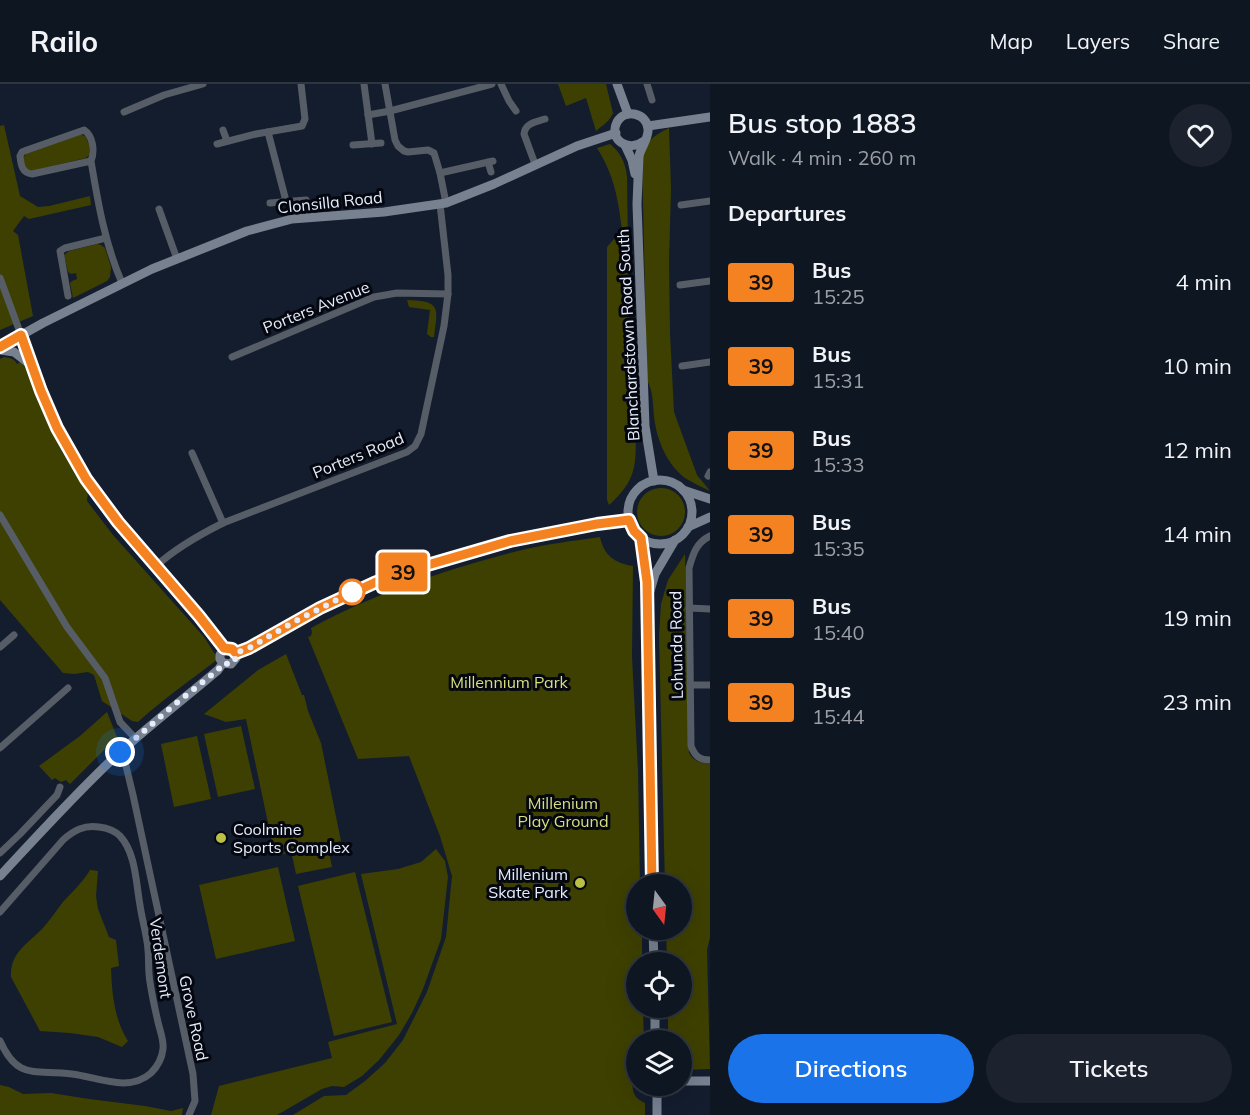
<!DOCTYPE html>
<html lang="en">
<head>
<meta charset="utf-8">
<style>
	body { margin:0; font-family:Mulish,sans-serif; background:#1c232f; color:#f1f3f6; height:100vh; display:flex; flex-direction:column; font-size:22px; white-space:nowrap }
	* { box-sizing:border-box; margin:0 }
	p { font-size:20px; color:#9b9fa5 }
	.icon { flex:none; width:33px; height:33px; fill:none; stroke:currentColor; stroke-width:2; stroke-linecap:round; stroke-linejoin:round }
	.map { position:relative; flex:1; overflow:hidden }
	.panel { display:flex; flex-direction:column; background:#0e1622; width:540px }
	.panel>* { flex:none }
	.badge { padding:0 12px; border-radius:4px; font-size:21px; line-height:39px }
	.needle { width:39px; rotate:165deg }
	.fabs { position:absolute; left:626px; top:790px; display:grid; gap:12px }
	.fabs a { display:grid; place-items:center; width:66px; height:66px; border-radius:50%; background:#0e1622; box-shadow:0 6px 24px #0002,0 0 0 2px #2e3540; font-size:30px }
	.you { position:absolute; width:30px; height:30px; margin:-15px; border:4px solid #fff; border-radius:50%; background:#1a73e8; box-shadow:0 0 0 9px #1a73e833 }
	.map>.badge { position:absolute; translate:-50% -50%; box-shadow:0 0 0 3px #fff }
	h2 { padding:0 18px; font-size:22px; line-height:54px }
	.round { display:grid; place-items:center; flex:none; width:63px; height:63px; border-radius:32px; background:#1c232f }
	.summary { display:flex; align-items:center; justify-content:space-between; height:102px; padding:0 18px }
	h1 { font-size:28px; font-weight:600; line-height:45px }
	.button { display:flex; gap:12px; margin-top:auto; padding:12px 18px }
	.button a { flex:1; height:69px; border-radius:36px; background:#1a73e8; color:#fff; font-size:24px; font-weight:600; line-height:69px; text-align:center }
	.button a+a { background:#1c232f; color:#f1f3f6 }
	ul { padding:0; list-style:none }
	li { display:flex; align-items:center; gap:18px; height:84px; padding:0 18px }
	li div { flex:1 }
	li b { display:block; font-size:22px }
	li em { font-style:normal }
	li .badge { min-width:66px; font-weight:700; text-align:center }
	header { display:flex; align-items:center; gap:36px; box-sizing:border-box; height:84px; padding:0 30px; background:#0e1622; border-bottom:2px solid #2e3540 }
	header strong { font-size:28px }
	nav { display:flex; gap:33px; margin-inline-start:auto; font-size:21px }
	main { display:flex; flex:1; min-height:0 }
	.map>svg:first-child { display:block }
</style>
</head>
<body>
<header>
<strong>Railo</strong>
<nav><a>Map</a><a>Layers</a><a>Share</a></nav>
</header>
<main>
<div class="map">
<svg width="710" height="1031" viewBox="0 0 710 1031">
	<rect width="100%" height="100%" fill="#131d2e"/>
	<g fill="#3e4001">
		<path d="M558,0h48l7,29c-3,8 -10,12 -17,18l-10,-33 -20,8z"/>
		<path d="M4,41l16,71 18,11 11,-1 41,-10 1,9 -62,14 -5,-3 -11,15 5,4 15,81 -33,14v-204z"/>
		<path d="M669,44l2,61 -2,73 1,71 4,79 23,63 13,16c-8,-4 -17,-8 -25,-13 -19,-15 -28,-38 -31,-61 -1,-13 -1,-26 -7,-37l-5,-222c5,-18 11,-22 27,-30z"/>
		<path d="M81,50l5,3 3,8v10l-3,3 -55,13 -5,-3 -3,-10 4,-5z"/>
		<path d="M610,60c11,9 15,18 17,32 1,69 2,140 4,210 1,27 8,55 3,81 -3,16 -14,28 -25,38l-2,-5v-253l15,-17c-4,-32 -8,-55 -25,-82z"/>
		<path d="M97,160l4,1 4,3 6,19 -1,10 -3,4 -34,17 -3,-15 2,-2 5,-2 -1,-6 -5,1 -3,-2 -4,-17 5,-4z"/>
		<path d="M407,216c34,1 31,7 27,37h-3l-4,-3 3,-24 -21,-3z"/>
		<path d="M4,273c6,1 10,1 13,7l5,-3 29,69 11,22 26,40 -1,9 26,34 91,102 14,22c-27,21 -55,40 -80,63l-6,-1 -30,-20 -8,-26 -6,-3 -14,2 -11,-1 -63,-73v-241z"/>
		<circle cx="661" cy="428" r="24"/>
		<path d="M600,453c4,19 15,26 33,29l-1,91 6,114 2,114h-4v45h6v33h-6v45h7l1,33h-8c0,8 2,17 0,25 -3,14 -9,30 9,37v12h-352l31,-19 22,-1 19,-14 20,-18 18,-23 24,-48 19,-55 6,-61 -12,-40 -31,-80 -51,3 -50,-122 3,-1 1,-4 -1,-4c65,-35 136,-59 207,-77 27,-7 55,-10 82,-14z"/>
		<path d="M685,470l4,199c4,8 12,10 21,11v173l-3,13 3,119 -29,1v-29h-13v-33h13v-45h-14l-1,-33h15v-45h-16l-6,-249 2,-32 7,-24z"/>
		<path d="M286,570l16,41h2l4,16 13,32 20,98 -66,15 -29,-137 -20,3 -22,-8 54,-44z"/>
		<path d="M107,628l10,25 -47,47 -4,-4 -5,2 -6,-4 -3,2 -13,-14 41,-30z"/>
		<path d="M241,642l14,63 -37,8 -14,-63z"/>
		<path d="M197,652l14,63 -37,8 -13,-63z"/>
		<path d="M328,763l4,20 -36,7 -4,-19z"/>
		<path d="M436,765l9,12 3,16 -7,62 -18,50 -11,24 -13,22 -20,25 -17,16 -18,11 -12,-1 -10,3 -45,26h-66l8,-29 113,-28 -4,-16 69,-18 -36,-150 37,-5 23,-7z"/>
		<path d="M278,783l17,74 -79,18 -17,-74z"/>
		<path d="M90,786l8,1 -2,25 2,13 11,28 7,3 3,26 -8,2c1,25 3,51 17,73l-6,6 -24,-10 -28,-4 -30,-2 -29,-54c-1,-25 17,-33 32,-49 7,-8 13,-17 20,-26 9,-10 20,-20 27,-32z"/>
		<path d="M355,788l37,150 -58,14 -36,-150z"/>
		<path d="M0,1001l9,2 14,7 28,-1 38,6 56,7 26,5 12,-3 -1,7h-182z"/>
	</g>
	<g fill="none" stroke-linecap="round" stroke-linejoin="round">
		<g stroke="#575d66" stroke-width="7">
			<path d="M364,0l8,60"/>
			<path d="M385,0l10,56 3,6 6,5 4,1 20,-2 6,3 6,20 6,30"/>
			<path d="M501,0l8,17 7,10"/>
			<path d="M647,0l5,16"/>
			<path d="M124,28l40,-17 39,-11"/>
			<path d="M368,31l22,-4 102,-27"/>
			<path d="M223,46l4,11"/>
			<path d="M268,48l18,69"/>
			<path d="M217,60l39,-10 46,-8 3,-7 -4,-35"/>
			<path d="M353,61l28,-2"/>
			<path d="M91,77c4,-10 2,-25 -7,-31l-57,20 -5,2 -2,4c1,9 2,17 12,18l59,-13c7,42 14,83 31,122"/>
			<path d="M488,78l3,10"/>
			<path d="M535,80l-11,-30c1,-11 12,-12 21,-15"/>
			<path d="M440,89l53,-12"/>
			<path d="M270,119l36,-3"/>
			<path d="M681,121l29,-4"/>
			<path d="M159,125l18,50"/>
			<path d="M0,194l21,57"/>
			<path d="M680,201l30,-4"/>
			<path d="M68,212l-8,-45 5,-3 41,-10"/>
			<path d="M232,273l142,-60 23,-4 51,1"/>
			<path d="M682,282l28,-4"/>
			<path d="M192,369l31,70"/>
			<path d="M708,392l2,-4"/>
			<path d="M0,431l67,112 38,51 15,44 16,17"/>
			<path d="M710,452c-14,7 -17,18 -21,32l2,178c4,10 8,14 19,14"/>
			<path d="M156,482c20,-18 43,-31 67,-43l184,-71 8,-6 6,-12 23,-108 4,-32v-19l-8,-71"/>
			<path d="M689,524l21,1"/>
			<path d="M0,563l14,-12"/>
			<path d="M690,601h20"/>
			<path d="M0,664l68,-60"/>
			<path d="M120,668l6,14 7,29 60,279 2,27 -6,14"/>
			<path d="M0,769l20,-19 37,-39 3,-8"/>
			<path d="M0,828l63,-72c11,-10 21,-15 36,-13 8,1 15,3 21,9 16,17 16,48 20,69 2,15 7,30 8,45 1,11 0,21 2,32 2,14 5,27 8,40 2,9 6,18 5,27 -1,9 -6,18 -12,24 -22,20 -54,4 -79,1 -37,-5 -54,7 -72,-33"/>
		</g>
		<g stroke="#788190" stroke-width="9">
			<path d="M617,0l11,30"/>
			<path d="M648,42l62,-9"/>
			<path d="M644,57c-15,12 -36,-1 -27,-19 8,-14 30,-9 31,7 1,9 -7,18 -9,27l-2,48 8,222 9,55"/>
			<path d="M625,61l7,15 3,14"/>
			<path d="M21,251l20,56 16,37 29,51 32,43 81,94 25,32c6,-1 9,0 12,5"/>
			<path d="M0,263l43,-24 109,-54 95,-38 45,-12 92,-7 62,-9 48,-19 83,-38 39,-13"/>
			<path d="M0,266l14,2 17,13"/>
			<circle cx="660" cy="428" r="32"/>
			<path d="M683,406l27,9"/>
			<path d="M688,443l22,-10"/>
			<path d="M641,454l6,44 5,303"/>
			<path d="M650,507l5,-17 20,-34"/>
			<path d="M224,564l-4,7v4l3,4 8,1 5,-6v-5"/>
			<path d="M236,569l13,-5 71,-40 29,-14 51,-21 110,-32 87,-17 32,-4"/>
			<path d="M0,792c39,-42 77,-84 119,-123 32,-29 66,-55 99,-83l5,-7"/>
			<path d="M653,846l1,33"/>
			<path d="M655,924v33"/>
			<path d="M681,997h29"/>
			<path d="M657,1031v-29"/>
		</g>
	</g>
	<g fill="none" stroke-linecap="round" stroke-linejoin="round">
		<g stroke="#fff" stroke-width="14">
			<path id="line" d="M0,263l21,-12 20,56 16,37 29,51 32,43 81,94 25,32 8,1 4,4 13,-5 71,-40 54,-25 26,-10 110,-32 87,-17 32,-4 5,11 7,7 6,44 5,303"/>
		</g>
		<use href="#line" stroke="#f58220" stroke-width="9"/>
		<path stroke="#e6edfa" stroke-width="6" stroke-dasharray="0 10.8" d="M120,668l54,-47 44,-35 5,-7 6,1 6,-3 1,-8 13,-5 43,-25 60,-31"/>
	</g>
	<circle fill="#fff" stroke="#f58220" stroke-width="3" cx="352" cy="508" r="12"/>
	<g fill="#bac046" stroke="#04070f" stroke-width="2">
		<circle cx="221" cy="754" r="6"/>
		<circle cx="580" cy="799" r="6"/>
	</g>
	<g text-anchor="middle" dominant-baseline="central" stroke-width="6" stroke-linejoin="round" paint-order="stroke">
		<g font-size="16" fill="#e6edfa" stroke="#04070f">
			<text transform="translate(330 118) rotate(-6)">Clonsilla Road</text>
			<text transform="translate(316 223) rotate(-22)">Porters Avenue</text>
			<text transform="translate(628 251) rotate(-93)">Blanchardstown Road South</text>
			<text transform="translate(358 371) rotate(-22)">Porters Road</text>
			<text transform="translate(676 561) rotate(-91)">Lohunda Road</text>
			<text transform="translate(161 874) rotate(82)">Verdemont</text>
			<text transform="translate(194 934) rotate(78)">Grove Road</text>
		</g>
		<g font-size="16" fill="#d8df81" stroke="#04070f">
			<text x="509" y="598">Millennium Park</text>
			<text x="563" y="719">Millenium<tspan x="563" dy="18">Play Ground</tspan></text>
		</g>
		<g font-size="16" fill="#e6edfa" stroke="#04070f" text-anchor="start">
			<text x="233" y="745">Coolmine<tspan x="233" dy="18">Sports Complex</tspan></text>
			<text x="568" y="790" text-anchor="end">Millenium<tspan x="568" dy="18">Skate Park</tspan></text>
		</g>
	</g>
</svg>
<div class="fabs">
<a><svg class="needle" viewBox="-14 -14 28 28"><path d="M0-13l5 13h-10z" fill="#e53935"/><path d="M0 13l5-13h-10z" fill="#9b9fa5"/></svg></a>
<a><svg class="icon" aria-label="locate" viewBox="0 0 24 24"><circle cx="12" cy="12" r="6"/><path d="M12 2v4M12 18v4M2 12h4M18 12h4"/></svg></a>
<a><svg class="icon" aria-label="layers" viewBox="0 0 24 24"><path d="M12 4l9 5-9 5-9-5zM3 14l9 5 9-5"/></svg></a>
</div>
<div class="you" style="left:120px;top:668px"></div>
<b class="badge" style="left:403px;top:488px;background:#f58220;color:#111">39</b>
</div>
<section class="panel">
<div class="summary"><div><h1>Bus stop 1883</h1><p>Walk · 4 min · 260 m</p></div><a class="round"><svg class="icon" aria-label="heart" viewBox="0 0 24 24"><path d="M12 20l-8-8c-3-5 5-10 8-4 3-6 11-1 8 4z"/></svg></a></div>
<h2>Departures</h2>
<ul>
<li><span class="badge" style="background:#f58220;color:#111">39</span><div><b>Bus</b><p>15:25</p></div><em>4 min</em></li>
<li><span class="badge" style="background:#f58220;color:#111">39</span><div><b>Bus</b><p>15:31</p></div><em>10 min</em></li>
<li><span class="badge" style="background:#f58220;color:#111">39</span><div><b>Bus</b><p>15:33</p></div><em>12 min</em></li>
<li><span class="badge" style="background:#f58220;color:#111">39</span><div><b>Bus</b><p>15:35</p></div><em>14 min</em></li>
<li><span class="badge" style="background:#f58220;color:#111">39</span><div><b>Bus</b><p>15:40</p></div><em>19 min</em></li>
<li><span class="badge" style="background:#f58220;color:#111">39</span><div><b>Bus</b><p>15:44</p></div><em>23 min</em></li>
</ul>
<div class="button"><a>Directions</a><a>Tickets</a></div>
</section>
</main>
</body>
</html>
